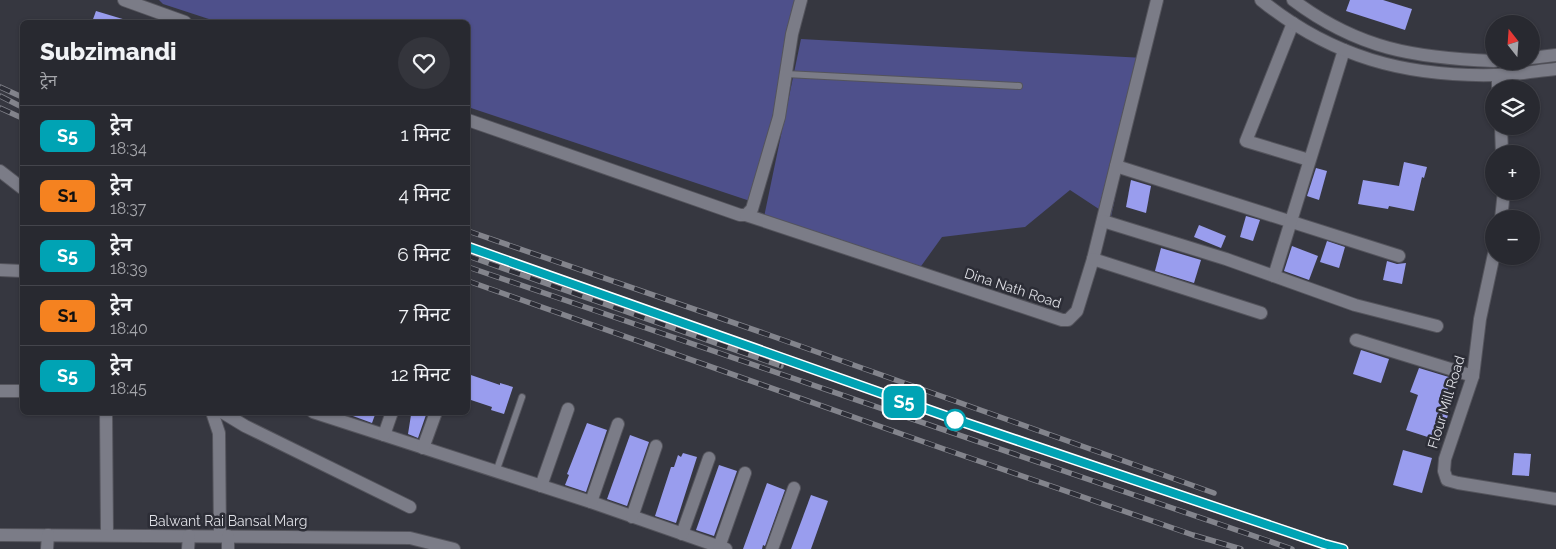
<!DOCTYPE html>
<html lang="hi">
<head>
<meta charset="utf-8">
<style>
	body { margin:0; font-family:Raleway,"Noto Sans Devanagari",sans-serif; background:#34353c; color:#f1f3f6; height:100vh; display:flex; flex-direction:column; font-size:19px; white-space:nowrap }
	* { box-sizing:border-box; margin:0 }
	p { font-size:16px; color:#a5a6ab }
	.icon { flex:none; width:28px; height:28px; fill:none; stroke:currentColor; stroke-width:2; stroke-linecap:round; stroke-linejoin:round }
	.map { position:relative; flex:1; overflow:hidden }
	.drawer { position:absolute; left:20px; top:20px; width:450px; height:395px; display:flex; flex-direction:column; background:#282930; border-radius:8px; box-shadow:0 1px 4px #0004,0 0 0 1px #44454c }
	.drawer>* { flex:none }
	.badge { padding:0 10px; border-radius:8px; font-size:18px; line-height:32px }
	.needle { width:32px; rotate:343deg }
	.tools { position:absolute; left:1485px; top:15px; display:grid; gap:10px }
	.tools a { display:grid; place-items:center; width:55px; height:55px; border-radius:50%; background:#282930; box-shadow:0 1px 4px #0004,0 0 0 1px #44454c; font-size:25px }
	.map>.badge { position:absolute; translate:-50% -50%; box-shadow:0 0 0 2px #fff }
	.round { display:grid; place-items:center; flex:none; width:52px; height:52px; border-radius:26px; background:#34353c }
	.summary { display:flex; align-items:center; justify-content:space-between; height:85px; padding:0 20px }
	h1 { font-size:24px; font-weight:800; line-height:38px }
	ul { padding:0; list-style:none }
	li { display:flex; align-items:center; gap:15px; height:60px; padding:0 20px; border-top:1px solid #44454c }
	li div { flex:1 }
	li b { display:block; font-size:19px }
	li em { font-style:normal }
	li .badge { min-width:55px; font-weight:700; text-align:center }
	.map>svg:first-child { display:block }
</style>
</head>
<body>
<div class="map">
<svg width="1556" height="549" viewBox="0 0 1556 549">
	<rect width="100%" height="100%" fill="#363740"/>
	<g fill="#4e508b">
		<path d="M159,0h636l-26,135 -19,66 -282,-94v-85h-250l-55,-18z"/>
		<path d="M801,39l343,19 -33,159 -41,-27 -45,37 -83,10 -23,32 -155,-52z"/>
	</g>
	<g fill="#999dee">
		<path d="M1350,0h33l29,9 -7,21 -59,-19z"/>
		<path d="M96,11l30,9v2h-34z"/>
		<path d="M1404,162l23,5 -3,11 -2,-1 -8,34 -25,-5 -1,3 -30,-5 5,-24 36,6z"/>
		<path d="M1316,168l11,3 -8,29 -12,-4z"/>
		<path d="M1131,180l20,6 -5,27 -20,-6z"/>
		<path d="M1246,216l14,4 -7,21 -13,-4z"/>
		<path d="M1199,225l27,11 -5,12 -27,-11z"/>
		<path d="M1327,241l18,6 -6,21 -19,-6z"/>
		<path d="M1292,246l26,10 -9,24 -25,-9z"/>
		<path d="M1161,248l40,12 -7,23 -39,-12z"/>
		<path d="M1387,261l10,3 9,-1 -4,21 -19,-4z"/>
		<path d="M1361,350l28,9 -8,24 -28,-9z"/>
		<path d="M1419,368l33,10 -12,34 8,3 -8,26 -34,-11 12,-35 -8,-3z"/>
		<path d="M468,374l32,11v-2l13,4 -9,27 -13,-4 1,-3 -24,-8z"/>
		<path d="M342,412h34l-4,11z"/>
		<path d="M416,412h11l-9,26 -10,-4 3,-19 3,1z"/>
		<path d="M587,423l20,7 -21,62 -21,-7 4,-10 -2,-1z"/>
		<path d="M630,435l19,7 -22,64 -20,-7z"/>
		<path d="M1403,450l29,8 -10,35 -29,-8z"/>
		<path d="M683,453l14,4 -21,66 -21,-7 16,-49h3l4,-12 3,2z"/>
		<path d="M1514,453l17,1 -2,22 -17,-1z"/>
		<path d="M719,465l18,6 -23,65 -18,-6z"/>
		<path d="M767,483l18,7 -20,56 -2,-1 -1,4h-19z"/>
		<path d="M811,495l17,6 -17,48h-20z"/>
	</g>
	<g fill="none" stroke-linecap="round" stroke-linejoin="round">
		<g stroke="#54545c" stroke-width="8">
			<g id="service">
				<path d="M786,74l233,12"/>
				<path d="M496,472l26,-75"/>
			</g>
		</g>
		<g stroke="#54545c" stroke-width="14">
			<g id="minor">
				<path d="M124,0l61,22"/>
				<path d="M1293,23l-47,118 63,19"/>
				<path d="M1498,75v14"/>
				<path d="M468,120l272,95h6l6,-6 27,-92 13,-83 9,-34"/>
				<path d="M1501,126l1,28"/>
				<path d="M1116,166l283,90"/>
				<path d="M0,171l22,17"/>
				<path d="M746,215l316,105h6l9,-9 16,-52 64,-259"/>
				<path d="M1501,219l3,-28"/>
				<path d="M1103,221l123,38 129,46 82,21"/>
				<path d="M1494,254l-14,65 -7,57 -28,83 -1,12 3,9 11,3 98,16"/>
				<path d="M1093,259l168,54"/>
				<path d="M0,270l22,1"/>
				<path d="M1274,276l70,-226"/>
				<path d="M1356,340l117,36"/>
				<path d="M0,391h22"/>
				<path d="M106,412l1,123"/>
				<path d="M212,412l7,21 1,103"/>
				<path d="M222,412l23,14 165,81"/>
				<path d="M313,412l278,90 135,47"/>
				<path d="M384,435l8,-23"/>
				<path d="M423,448l13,-36"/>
				<path d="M541,486l27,-77"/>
				<path d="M591,502l27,-78"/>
				<path d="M632,517l24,-71"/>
				<path d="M682,534l27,-76"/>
				<path d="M0,535l410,3 44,11"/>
				<path d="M228,536v13"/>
				<path d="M719,547l26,-74"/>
				<path d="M47,549l1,-14"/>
				<path d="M188,549l1,-13"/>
				<path d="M772,549l22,-61"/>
			</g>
		</g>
		<g stroke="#54545c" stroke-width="14">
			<g id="tertiary">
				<path d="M1261,0c70,57 145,77 234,75 20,0 41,-4 61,-6"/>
				<path d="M1293,0c65,49 122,58 201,61"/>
				<path d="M1531,58l25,-3"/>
			</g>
		</g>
		<use href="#service" stroke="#7b7c87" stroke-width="6"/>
		<use href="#minor" stroke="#7b7c87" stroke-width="12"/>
		<use href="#tertiary" stroke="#7b7c87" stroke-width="12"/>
		<g stroke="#83848c" stroke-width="5.5">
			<g id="rail">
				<path d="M0,87l22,10"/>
				<path d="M0,96l22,11"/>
				<path d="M0,108l22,10"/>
				<path d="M468,231l301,104 445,158"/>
				<path d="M468,247l492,174 364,123 19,5"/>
				<path d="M468,256l313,110"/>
				<path d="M468,267l824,282"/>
				<path d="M468,281l476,168 249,86 48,14"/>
			</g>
		</g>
		<use href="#rail" stroke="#2c2d36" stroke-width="4" stroke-dasharray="11" stroke-linecap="butt"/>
	</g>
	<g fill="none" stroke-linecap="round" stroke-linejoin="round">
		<g stroke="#fff" stroke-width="11">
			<path id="line" d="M468,247l492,174 364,123 19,5"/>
		</g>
		<use href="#line" stroke="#00a3b4" stroke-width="8"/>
	</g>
	<circle fill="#fff" stroke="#00a3b4" stroke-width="2.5" cx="955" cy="420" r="10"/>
	<g text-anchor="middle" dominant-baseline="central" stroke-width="5" stroke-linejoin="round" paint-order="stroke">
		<g font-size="14" fill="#dedfe5" stroke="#2c2d36">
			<text transform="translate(1013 288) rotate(18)">Dina Nath Road</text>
			<text transform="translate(1446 402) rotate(-73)">Flour Mill Road</text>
			<text x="228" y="521">Balwant Rai Bansal Marg</text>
		</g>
	</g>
</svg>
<div class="tools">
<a><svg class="needle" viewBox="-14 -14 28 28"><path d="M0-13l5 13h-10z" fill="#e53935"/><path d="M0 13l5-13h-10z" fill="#a5a6ab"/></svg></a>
<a><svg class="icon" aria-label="layers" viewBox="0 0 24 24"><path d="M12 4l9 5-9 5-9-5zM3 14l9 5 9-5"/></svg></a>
<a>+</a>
<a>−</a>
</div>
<b class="badge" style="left:904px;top:402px;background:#00a3b4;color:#fff">S5</b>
<section class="drawer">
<div class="summary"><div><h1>Subzimandi</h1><p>ट्रेन</p></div><a class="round"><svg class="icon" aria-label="heart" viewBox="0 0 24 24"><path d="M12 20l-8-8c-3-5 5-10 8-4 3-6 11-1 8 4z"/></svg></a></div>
<ul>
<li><span class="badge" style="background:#00a3b4;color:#fff">S5</span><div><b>ट्रेन</b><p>18:34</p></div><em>1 मिनट</em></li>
<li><span class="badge" style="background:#f58220;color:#111">S1</span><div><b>ट्रेन</b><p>18:37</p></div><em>4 मिनट</em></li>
<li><span class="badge" style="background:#00a3b4;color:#fff">S5</span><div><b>ट्रेन</b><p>18:39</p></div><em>6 मिनट</em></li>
<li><span class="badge" style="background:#f58220;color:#111">S1</span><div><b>ट्रेन</b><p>18:40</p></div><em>7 मिनट</em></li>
<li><span class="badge" style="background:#00a3b4;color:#fff">S5</span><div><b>ट्रेन</b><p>18:45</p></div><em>12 मिनट</em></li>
</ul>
</section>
</div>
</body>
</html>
